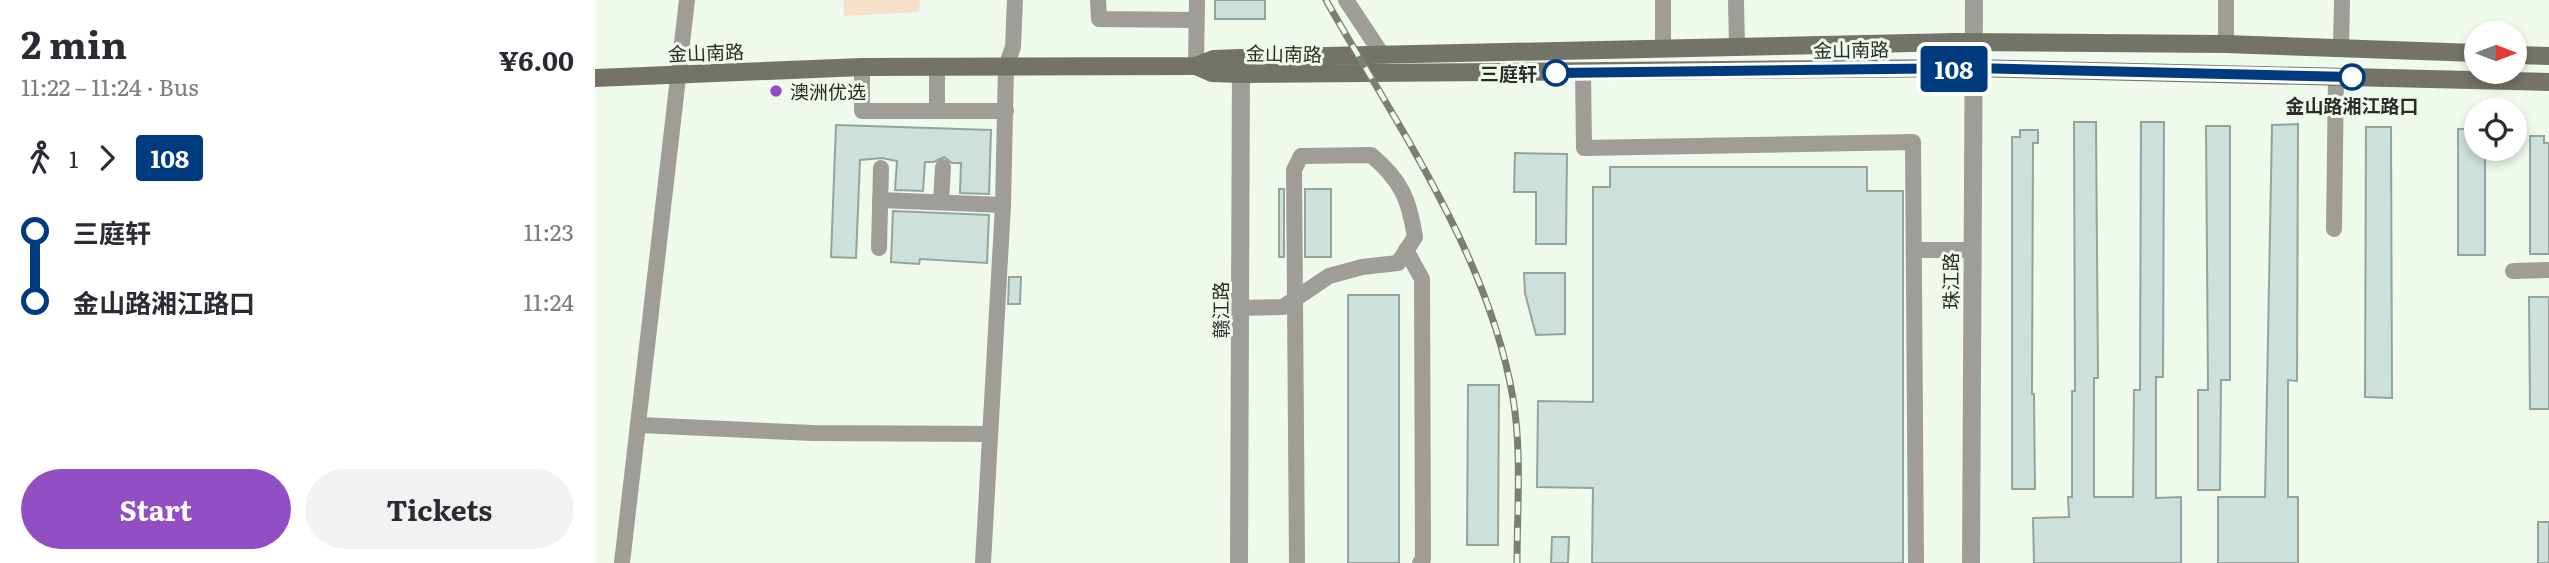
<!DOCTYPE html>
<html lang="en">
<head>
<meta charset="utf-8">
<style>
	body { margin:0; font-family:Literata,"Noto Sans SC",serif; background:#f2f2f3; color:#2b2b33; height:100vh; display:flex; flex-direction:column; font-size:26px; white-space:nowrap }
	* { box-sizing:border-box; margin:0 }
	p { font-size:23px; color:#7c7c81 }
	.icon { flex:none; width:38px; height:38px; fill:none; stroke:currentColor; stroke-width:2; stroke-linecap:round; stroke-linejoin:round }
	.map { position:relative; flex:1; overflow:hidden }
	.sheet { display:flex; flex-direction:column; background:#fff; width:595px }
	.sheet>* { flex:none }
	.badge { padding:0 14px; border-radius:5px; font-size:24px; line-height:46px }
	.needle { width:46px; rotate:90deg }
	.controls { position:absolute; left:1869px; top:21px; display:grid; gap:14px }
	.controls a { display:grid; place-items:center; width:63px; height:63px; border-radius:50%; background:#fff; box-shadow:0 4px 10px #0003; font-size:35px }
	.map>.badge { position:absolute; translate:-50% -50%; box-shadow:0 0 0 4px #fff }
	.legs { display:flex; align-items:center; gap:10px; height:77px; padding:0 21px; font-size:23px }
	.legs p { margin-inline-start:auto }
	.summary { display:flex; align-items:center; justify-content:space-between; height:119px; padding:0 21px }
	h1 { font-size:38px; font-weight:700; line-height:52px }
	.action { display:flex; gap:14px; margin-top:auto; padding:14px 21px }
	.action a { flex:1; height:80px; border-radius:42px; background:#924ec3; color:#fff; font-size:28px; font-weight:700; line-height:80px; text-align:center }
	.action a+a { background:#f2f2f3; color:#2b2b33 }
	ul { padding:0 21px; list-style:none }
	li { display:flex; align-items:center; gap:24px; height:70px; font-size:26px }
	li i { display:grid; place-items:center; width:10px; height:100%; margin:0 9px; background:currentColor }
	li i::after { content:''; width:18px; height:18px; margin:-9px; border:5px solid; border-radius:50%; background:#fff }
	li p { margin-inline-start:auto }
	li:first-child i { background:linear-gradient(#0000 50%,currentColor 0) }
	li:last-child i { background:linear-gradient(currentColor 50%,#0000 0) }
	main { display:flex; flex:1; min-height:0 }
	.map>svg:first-child { display:block }
</style>
</head>
<body>
<main>
<section class="sheet">
<div class="summary"><div><h1>2 min</h1><p>11:22 – 11:24 · Bus</p></div><b>¥6.00</b></div>
<div class="legs"><svg class="icon" aria-label="walk" viewBox="0 0 24 24"><circle cx="13" cy="4" r="2"/><path d="M13 8l-2 6 4 7M11 14l-3 7M7 12l3-4h3l4 4"/></svg>1<svg class="icon" aria-label="forward" viewBox="0 0 24 24"><path d="M9 5l7 7-7 7"/></svg><b class="badge" style="background:#003b80;color:#fff">108</b></div>
<ul>
<li><i style="color:#003b80"></i><b>三庭轩</b><p>11:23</p></li>
<li><i style="color:#003b80"></i><b>金山路湘江路口</b><p>11:24</p></li>
</ul>
<div class="action"><a>Start</a><a>Tickets</a></div>
</section>
<div class="map">
<svg width="1954" height="563" viewBox="0 0 1954 563">
	<rect width="100%" height="100%" fill="#eff9ec"/>
	<path fill="#f5e0ca" d="M248,0h77l-1,12 -75,4z"/>
	<g fill="#cee0da" stroke="#93a49e" stroke-width="2">
		<rect x="620" y="0" width="50" height="19"/>
		<path d="M1479,122h22l2,256h-4v119h39l1,-107h6l1,-268h23l-1,255h-7v121l25,-1v66h-147l-1,-45 36,-1 -1,-20h4v-106h3z"/>
		<path d="M1703,124l-1,257 -9,-1v117h10v66h-80v-66h47l7,-372z"/>
		<path d="M241,125l155,5 -2,64 -29,-1 1,-30h-9l-8,-6 -10,5h-9l-2,29 -28,-1 2,-29 -15,-3 -22,2 -4,98 -25,-1z"/>
		<path d="M1611,126h24v254h-9l-1,110h-22v-100h10z"/>
		<path d="M1771,127h25l1,271 -27,-1z"/>
		<path d="M1863,129h18v20h9v106h-27z"/>
		<path d="M1425,130h18v13h-5l-1,251h2l1,95h-23v-352h8z"/>
		<path d="M1935,136h14v7h5v111h-19z"/>
		<path d="M920,153l52,1 -1,90h-30v-52h-22z"/>
		<path d="M1015,167h257v24h36v372h-311l1,-75 -56,-1 1,-86 55,1v-215h17z"/>
		<rect x="684" y="189" width="5" height="68"/>
		<rect x="710" y="189" width="26" height="68"/>
		<path d="M298,211l96,4 -2,48 -67,-4 -1,5 -28,-2z"/>
		<path d="M929,273h41v61l-29,1 -11,-42z"/>
		<path d="M414,277h12l-1,27h-12z"/>
		<rect x="753" y="295" width="51" height="268"/>
		<path d="M1934,297h20v112h-19z"/>
		<path d="M873,385h31l-1,160h-31z"/>
		<rect x="1943" y="522" width="11" height="41"/>
		<path d="M957,537h17l-1,26h-17z"/>
	</g>
	<g fill="none" stroke-linecap="round" stroke-linejoin="round">
		<g stroke="#9e9d97" stroke-width="16">
			<path d="M503,0l1,19 97,1"/>
			<path d="M751,0l37,56"/>
			<path d="M1141,0l1,47"/>
			<path d="M1631,44v-44"/>
			<path d="M1746,48l1,-48"/>
			<path d="M1068,49v-49"/>
			<path d="M342,66v44"/>
			<path d="M601,66l1,-66"/>
			<path d="M267,67v44h144"/>
			<path d="M988,73l1,75 329,-6 3,421"/>
			<path d="M285,200l123,5"/>
			<path d="M346,202l2,-35"/>
			<path d="M1739,229l2,-153"/>
			<path d="M284,248l2,-80"/>
			<path d="M811,250l16,29 1,280 -3,4"/>
			<path d="M1319,250h57"/>
			<path d="M1918,271l36,-1"/>
			<path d="M646,308l42,-1 46,-31 33,-9 36,-4 17,-26c-6,-38 -14,-57 -44,-82l-70,1 -7,14 3,393"/>
			<path d="M45,425l173,8 177,1"/>
			<path d="M27,563l65,-563"/>
			<path d="M388,563l20,-358 3,-139 7,-19 2,-47"/>
		</g>
		<g stroke="#9e9d97" stroke-width="18">
			<path d="M644,563l2,-502"/>
			<path d="M1376,563l3,-563"/>
		</g>
		<g stroke="#74736a" stroke-width="18">
			<path d="M1920,55l34,1"/>
			<path d="M601,66l16,7 29,1 732,-6 576,14"/>
			<path d="M0,78l267,-11 334,-1 18,-7 27,-1 714,-16 271,2 250,9"/>
		</g>
		<g stroke="#7a8078" stroke-width="7">
			<path id="rail" d="M731,0c71,126 162,254 187,398 9,54 4,111 4,165"/>
		</g>
		<use href="#rail" stroke="#eff9ec" stroke-width="4.5" stroke-dasharray="13" stroke-linecap="butt"/>
	</g>
	<g fill="none" stroke-linecap="round" stroke-linejoin="round">
		<g stroke="#fff" stroke-width="16">
			<path id="line-1" d="M961,73l417,-5 379,9"/>
		</g>
		<use href="#line-1" stroke="#003b80" stroke-width="10"/>
	</g>
	<g fill="#fff" stroke="#003b80" stroke-width="3.5">
		<circle cx="961" cy="73" r="12"/>
		<circle cx="1757" cy="77" r="12"/>
	</g>
	<circle fill="#924ec3" stroke="#eff9ec" stroke-width="2.5" cx="181" cy="91" r="7"/>
	<g text-anchor="middle" dominant-baseline="central" stroke-width="6" stroke-linejoin="round" paint-order="stroke">
		<g font-size="19" fill="#292c27" stroke="#eff9ec">
			<text transform="translate(1256 49) rotate(-1)">金山南路</text>
			<text transform="translate(111 52) rotate(-2)">金山南路</text>
			<text transform="translate(689 53) rotate(1)">金山南路</text>
			<text transform="translate(1355 281) rotate(-90)">珠江路</text>
			<text transform="translate(625 310) rotate(-90)">赣江路</text>
		</g>
		<g font-size="19" font-weight="bold" fill="#292c27" stroke="#eff9ec" text-anchor="end">
			<text x="942" y="73">三庭轩</text>
			<text x="1757" y="105" text-anchor="middle">金山路湘江路口</text>
		</g>
		<g font-size="19" fill="#292c27" stroke="#eff9ec" text-anchor="start">
			<text x="195" y="91">澳洲优选</text>
		</g>
	</g>
</svg>
<div class="controls">
<a><svg class="needle" viewBox="-14 -14 28 28"><path d="M0-13l5 13h-10z" fill="#e53935"/><path d="M0 13l5-13h-10z" fill="#7c7c81"/></svg></a>
<a><svg class="icon" aria-label="locate" viewBox="0 0 24 24"><circle cx="12" cy="12" r="6"/><path d="M12 2v4M12 18v4M2 12h4M18 12h4"/></svg></a>
</div>
<b class="badge" style="left:1359px;top:69px;background:#003b80;color:#fff">108</b>
</div>
</main>
</body>
</html>
